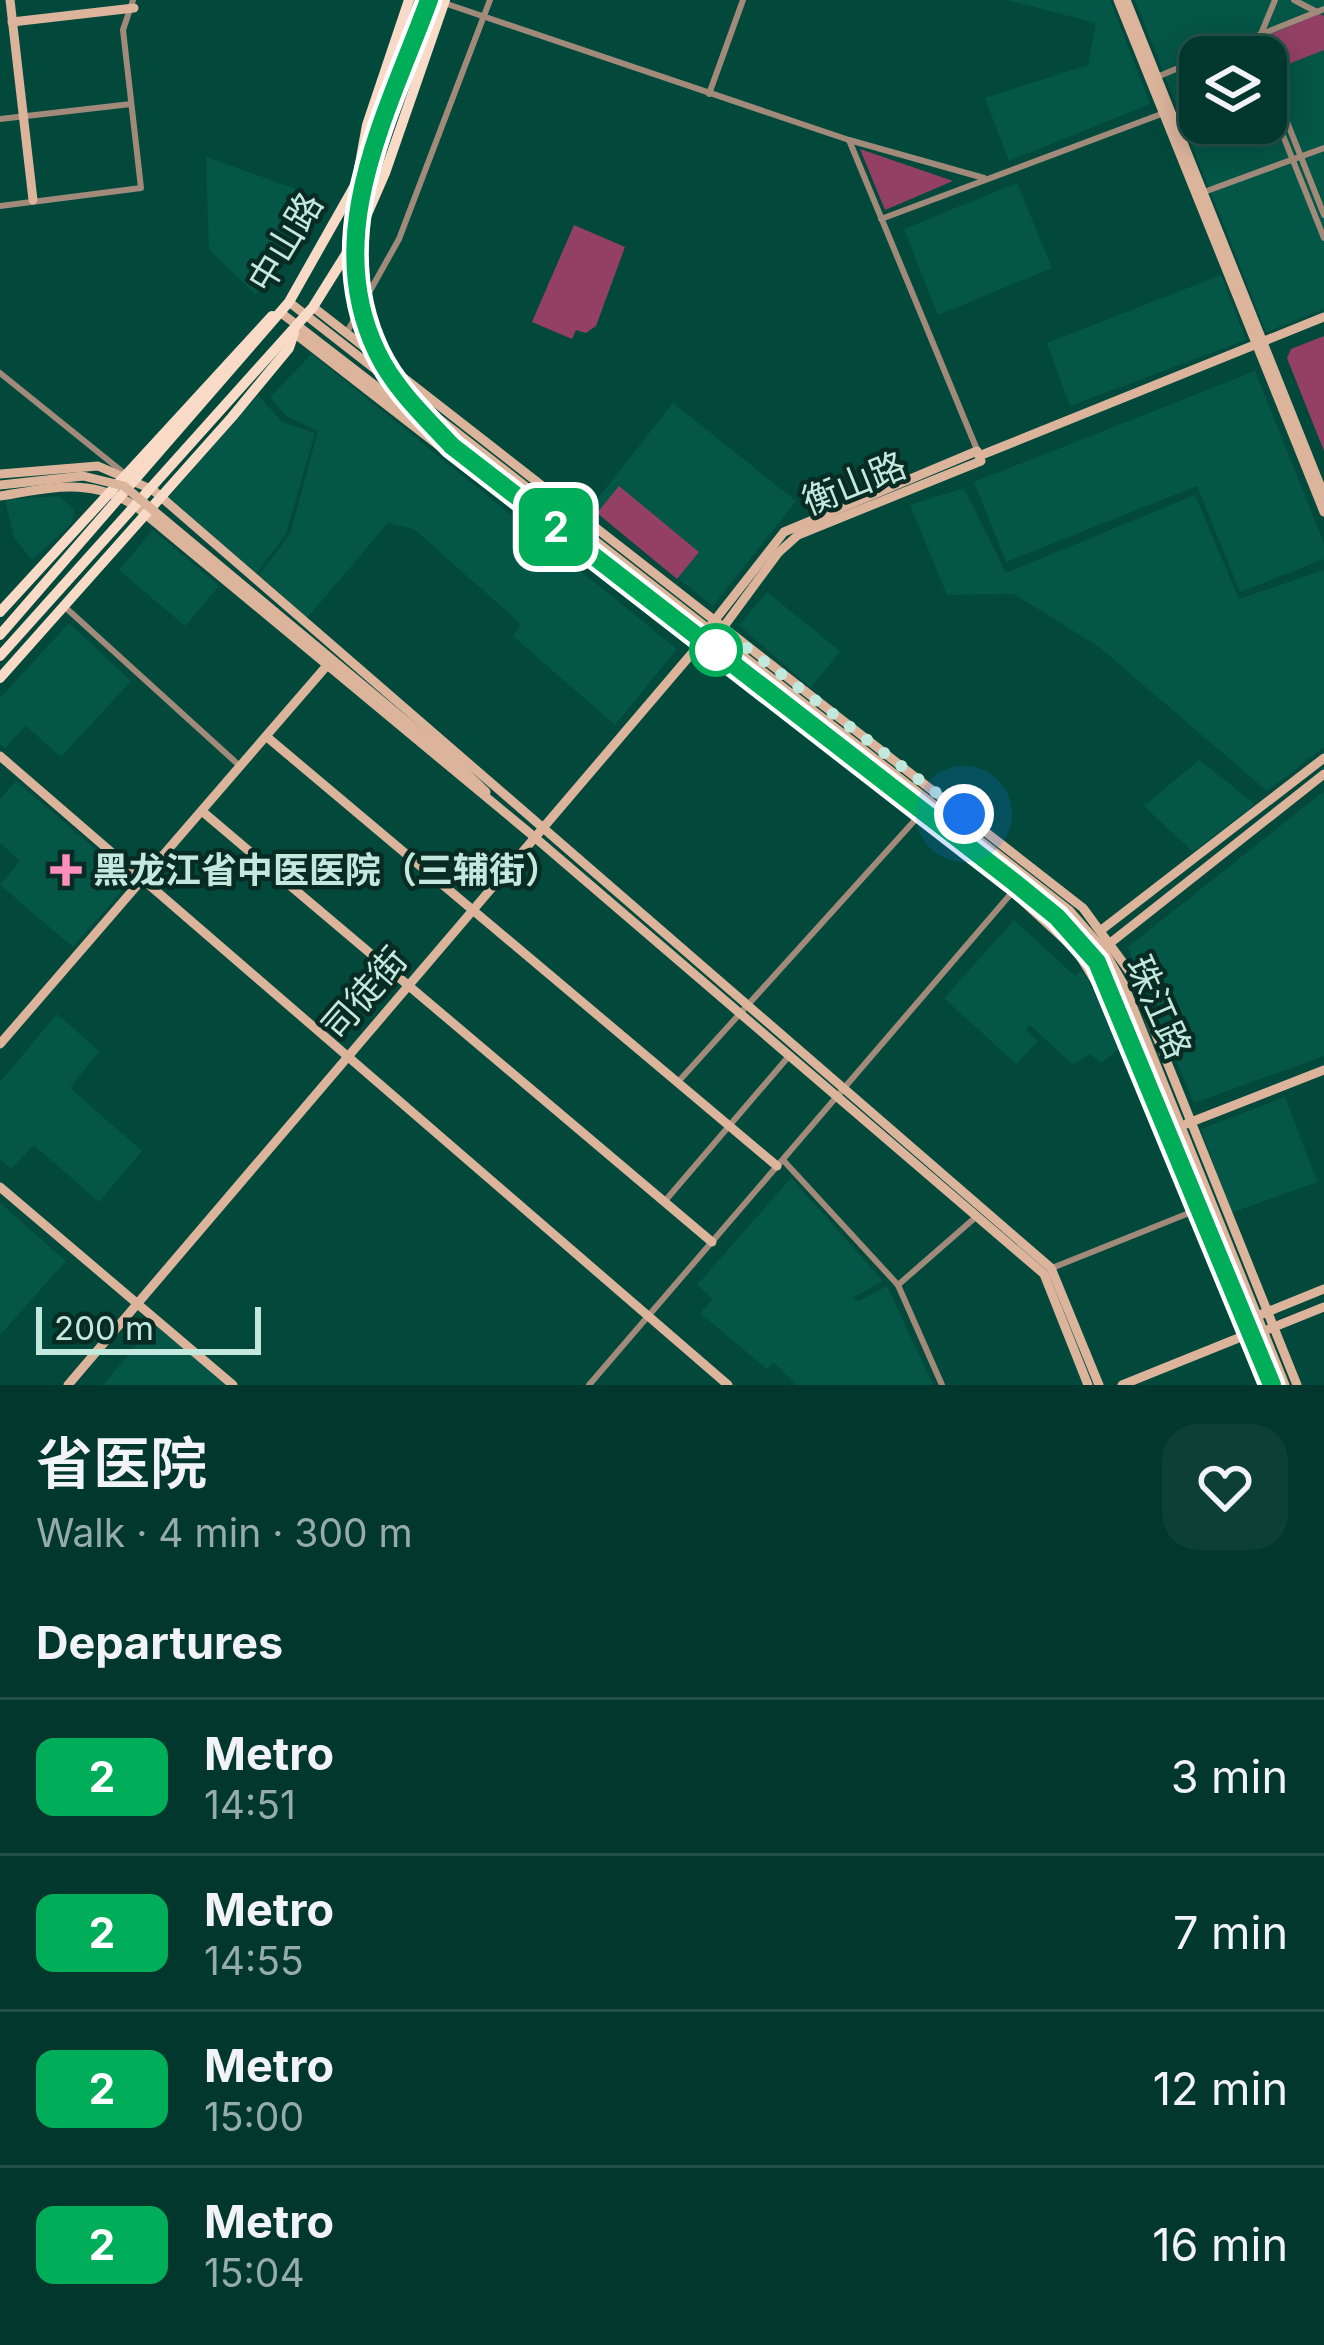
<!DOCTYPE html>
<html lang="en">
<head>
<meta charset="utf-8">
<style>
	body { margin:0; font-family:Inter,"Noto Sans SC",sans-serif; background:#0c3f35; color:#f1f3f6; height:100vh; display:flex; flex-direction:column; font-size:45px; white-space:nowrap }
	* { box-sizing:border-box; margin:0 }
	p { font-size:39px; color:#96acaa }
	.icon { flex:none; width:66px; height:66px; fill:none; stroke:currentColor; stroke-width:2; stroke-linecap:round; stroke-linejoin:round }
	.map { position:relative; height:1385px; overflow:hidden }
	.sheet { display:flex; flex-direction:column; background:#02372d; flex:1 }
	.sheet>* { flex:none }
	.badge { padding:0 24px; border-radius:18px; font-size:42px; line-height:78px }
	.tools { position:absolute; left:1179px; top:36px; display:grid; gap:24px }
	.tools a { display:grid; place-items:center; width:108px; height:108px; border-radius:24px; background:#02372d; box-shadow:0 6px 30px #0003,0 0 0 3px #235149; font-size:60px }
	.scale { position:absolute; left:36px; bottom:30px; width:225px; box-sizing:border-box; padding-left:12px; border:6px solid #c3e8dd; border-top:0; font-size:33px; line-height:42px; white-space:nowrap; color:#c3e8dd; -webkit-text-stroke:9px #082b23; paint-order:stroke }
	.you { position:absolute; width:60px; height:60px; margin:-30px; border:9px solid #fff; border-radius:50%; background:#1a73e8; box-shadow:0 0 0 18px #1a73e833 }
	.map>.badge { position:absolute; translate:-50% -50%; box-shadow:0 0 0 6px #fff }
	h2 { padding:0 36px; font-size:45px; line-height:108px }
	.round { display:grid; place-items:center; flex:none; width:126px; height:126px; border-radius:36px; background:#0c3f35 }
	.headline { display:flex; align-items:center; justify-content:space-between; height:204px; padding:0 36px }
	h1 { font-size:57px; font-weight:600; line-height:90px }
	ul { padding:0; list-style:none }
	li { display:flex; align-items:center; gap:36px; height:156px; padding:0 36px; border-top:3px solid #235149 }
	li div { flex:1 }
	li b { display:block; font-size:45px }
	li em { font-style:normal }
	li .badge { min-width:132px; font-weight:700; text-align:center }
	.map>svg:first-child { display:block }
</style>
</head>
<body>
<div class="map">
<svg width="1324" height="1385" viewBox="0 0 1324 1385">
	<rect width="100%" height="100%" fill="#02493c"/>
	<g fill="#045647" fill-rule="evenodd">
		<path d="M1007,0h103l40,104 -141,57 -24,-63 103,-33 8,-42z"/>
		<path d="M1135,0h189v309l-58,23zM1200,57h66v66h-66z"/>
		<path d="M206,157l101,36 -22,64 -30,37 -46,-45z"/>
		<path d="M1017,183l35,85 -114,47 -34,-86z"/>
		<path d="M1221,275l25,65 -176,66 -23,-63z"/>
		<path d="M312,354l365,295 -62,76 -102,-89 8,-12 -107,-95 -26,-6 -81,95 -48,-43 31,-41 28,-103 -32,-15 -16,-19z"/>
		<path d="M1255,371l69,172v16l-84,33 -43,-106 -191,76 -32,-80z"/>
		<path d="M258,395l24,27 33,11 -29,101 -30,40 -87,-77z"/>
		<path d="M673,403l123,98 -83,105 -123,-98z"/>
		<path d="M964,488l42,85 189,-78 44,104 85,-29v177l-57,44 -168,-144 -85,-53 -67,1 -37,-90z"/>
		<path d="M59,496l15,14 -2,13 -40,37 -18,-23 -9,-37z"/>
		<path d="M153,530l66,56 -34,40 -66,-56z"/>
		<path d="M767,592l73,59 -29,37 -72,-63z"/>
		<path d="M69,623l62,58 -70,76 -35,-31 -21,22 -5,-4v-46z"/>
		<path d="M1199,760l56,44 -62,48 -49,-46z"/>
		<path d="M16,781l115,99 -58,67 -73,-62 20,-24 -20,-18v-44z"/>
		<path d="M1324,791v265l-130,47 -66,-156z"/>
		<path d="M1014,920l61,56 6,-5 8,10 30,68 -18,14 -11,-9 -17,11 -43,-40 -4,5 12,11 -22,23 -72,-66z"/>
		<path d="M57,1014l42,37 -29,37 72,63 -43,51 -65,-57 -23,24 -11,-10v-77z"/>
		<path d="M1285,1097l32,85 -86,31 -30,-84z"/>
		<path d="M791,1178l92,103 -31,17 7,3 28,-15 46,99h-136l-23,-22 -7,6 -67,-56 13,-14 -16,-14z"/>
		<path d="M0,1203l66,58 -66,74z"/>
		<path d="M158,1320l75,65h-130z"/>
	</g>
	<g fill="#934064">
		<path d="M1319,14l5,2v34l-43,17 -5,9 -12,-39z"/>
		<path d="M860,149l93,32 -68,29z"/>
		<path d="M574,225l51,22 -29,79 -10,7 -10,-3 -4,9 -40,-17z"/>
		<path d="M1324,336v115l-37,-93 4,-9z"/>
		<path d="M619,486l80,66 -22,27 -80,-66z"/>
	</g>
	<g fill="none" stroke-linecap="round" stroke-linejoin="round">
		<g stroke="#a28a7a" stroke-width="6">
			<path d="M1294,0l23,12"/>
			<path d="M444,3l405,137 129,312"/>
			<path d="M1261,34l14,-34"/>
			<path d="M1254,37l7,20"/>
			<path d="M1245,41l7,16"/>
			<path d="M1205,57l119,-48"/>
			<path d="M1266,69l58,146"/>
			<path d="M1157,77l43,-18"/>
			<path d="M1266,93l58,145"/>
			<path d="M709,94l34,-94"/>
			<path d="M0,119l131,-15"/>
			<path d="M849,140l135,38"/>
			<path d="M1204,192l120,-44"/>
			<path d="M0,206l141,-18 -18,-158 10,-30"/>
			<path d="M881,219l283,-106"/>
			<path d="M347,332l52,-93 91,-239"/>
			<path d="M0,373l124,100"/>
			<path d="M66,608l175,159"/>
			<path d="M678,1082l247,-273"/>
			<path d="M783,1160l115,125 44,100"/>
			<path d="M665,1201l124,-145"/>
			<path d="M1052,1268l152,-61"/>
			<path d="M898,1285l79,-69"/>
			<path d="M589,1385l426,-496"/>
		</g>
		<g stroke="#dbb49b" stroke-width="9">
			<path d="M10,0l23,200"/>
			<path d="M1118,0l206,512"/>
			<path d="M1126,0l198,495"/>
			<path d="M12,22l122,-14"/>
			<path d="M289,302l780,608 34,39 21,36 161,400"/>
			<path d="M313,307l770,601 49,67 165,410"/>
			<path d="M280,312l740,571 41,34 49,61 165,407"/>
			<path d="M294,333l719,559 63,58 34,55 152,380"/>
			<path d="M979,456l345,-139"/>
			<path d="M0,474l98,-8 55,24 898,778 48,117"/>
			<path d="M0,496c51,-8 92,-20 138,12l394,327 512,439 44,111"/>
			<path d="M711,625l73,-93 193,-81"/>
			<path d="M722,629l56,-76 20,-18 183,-74"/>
			<path d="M267,737l510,429"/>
			<path d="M0,756l728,629"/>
			<path d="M455,762l31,30"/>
			<path d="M203,812l509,430"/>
			<path d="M1100,931l224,-173"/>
			<path d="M1109,944l215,-170"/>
			<path d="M0,1044l330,-382"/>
			<path d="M1186,1124l138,-54"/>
			<path d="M0,1187l233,198"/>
			<path d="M1262,1314l62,-25"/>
			<path d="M1269,1329l55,-22"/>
			<path d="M68,1385l631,-740"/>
			<path d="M1122,1385l124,-50"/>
		</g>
		<g stroke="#f8dac6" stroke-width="10">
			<path d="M359,169l8,-44 42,-125"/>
			<path d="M0,612l272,-296"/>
			<path d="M0,635l289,-333 78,-138 56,-164"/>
			<path d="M0,656l313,-349 45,-72 27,-62 60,-173"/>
			<path d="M0,678l232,-261 57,-69 5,-15"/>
		</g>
		<path stroke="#dbb49b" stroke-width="9" d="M0,485l83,-9 41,10 331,276"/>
	</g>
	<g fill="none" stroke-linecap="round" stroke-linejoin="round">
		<g stroke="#fff" stroke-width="27">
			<path id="line" d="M429,0c-41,112 -109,234 -52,352 17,36 48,65 75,94l562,436 43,35 40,45 175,423"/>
		</g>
		<use href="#line" stroke="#00ae59" stroke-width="18"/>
		<path stroke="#c3e8dd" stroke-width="12" stroke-dasharray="0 21.6" d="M716,650l-10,-9 16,-12 242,185"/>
	</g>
	<circle fill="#fff" stroke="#00ae59" stroke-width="6" cx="716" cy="650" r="24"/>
	<path fill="#fe8ebc" stroke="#082b23" stroke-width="4.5" d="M60 852h12v12h12v12h-12v12h-12v-12h-12v-12h12z"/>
	<g text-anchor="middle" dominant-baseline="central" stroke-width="9" stroke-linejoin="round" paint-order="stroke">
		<g font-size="36" fill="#c3e8dd" stroke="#082b23">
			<text transform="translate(285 242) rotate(-59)">中山路</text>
			<text transform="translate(854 483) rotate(-22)">衡山路</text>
			<text transform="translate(364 993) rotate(-49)">司徒街</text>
			<text transform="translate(1159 1007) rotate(66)">珠江路</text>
		</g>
		<g font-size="36" font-weight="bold" fill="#c3e8dd" stroke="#082b23" text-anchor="start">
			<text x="93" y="870">黑龙江省中医医院（三辅街）</text>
		</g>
	</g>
</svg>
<div class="tools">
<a><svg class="icon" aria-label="layers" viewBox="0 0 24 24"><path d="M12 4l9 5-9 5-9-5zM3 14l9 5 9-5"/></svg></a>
</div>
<div class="scale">200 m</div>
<div class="you" style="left:964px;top:814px"></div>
<b class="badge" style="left:556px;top:527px;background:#00ae59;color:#fff">2</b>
</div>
<section class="sheet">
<div class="headline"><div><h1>省医院</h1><p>Walk · 4 min · 300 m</p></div><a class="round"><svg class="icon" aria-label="heart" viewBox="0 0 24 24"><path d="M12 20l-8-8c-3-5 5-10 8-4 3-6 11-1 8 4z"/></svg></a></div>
<h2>Departures</h2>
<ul>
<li><span class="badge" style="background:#00ae59;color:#fff">2</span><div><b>Metro</b><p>14:51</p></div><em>3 min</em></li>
<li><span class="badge" style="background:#00ae59;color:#fff">2</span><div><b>Metro</b><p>14:55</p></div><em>7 min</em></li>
<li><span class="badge" style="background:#00ae59;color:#fff">2</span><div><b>Metro</b><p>15:00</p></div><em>12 min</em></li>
<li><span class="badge" style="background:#00ae59;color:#fff">2</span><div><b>Metro</b><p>15:04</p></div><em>16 min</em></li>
</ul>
</section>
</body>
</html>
